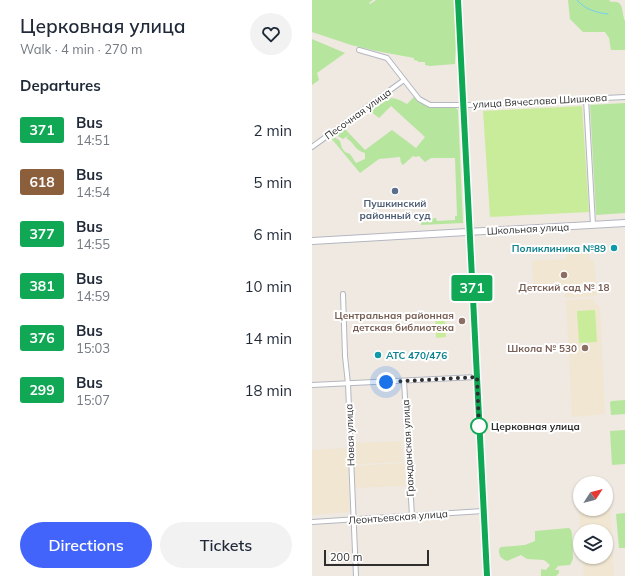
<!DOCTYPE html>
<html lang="en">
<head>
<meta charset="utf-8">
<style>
	body { margin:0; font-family:Mulish,sans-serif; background:#f2f2f3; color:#1f2937; height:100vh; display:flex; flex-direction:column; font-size:15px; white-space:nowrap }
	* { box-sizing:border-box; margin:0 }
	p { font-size:13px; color:#747a83 }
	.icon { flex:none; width:22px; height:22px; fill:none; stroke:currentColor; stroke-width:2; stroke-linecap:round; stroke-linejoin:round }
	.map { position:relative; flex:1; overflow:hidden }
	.panel { display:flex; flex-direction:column; background:#fff; width:312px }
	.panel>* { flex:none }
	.badge { padding:0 8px; border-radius:3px; font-size:14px; line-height:26px }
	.needle { width:26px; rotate:54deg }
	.tools { position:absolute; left:261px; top:476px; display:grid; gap:8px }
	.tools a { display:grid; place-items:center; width:40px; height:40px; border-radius:50%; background:#fff; box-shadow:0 1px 3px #0004; font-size:20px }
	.scale { position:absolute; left:12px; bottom:10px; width:105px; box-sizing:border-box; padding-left:4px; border:2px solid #2e2e2e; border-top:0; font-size:11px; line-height:14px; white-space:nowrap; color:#2e2e2e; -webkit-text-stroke:3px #fff; paint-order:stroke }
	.you { position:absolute; width:20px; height:20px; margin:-10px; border:3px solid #fff; border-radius:50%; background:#1a73e8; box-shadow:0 0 0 6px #1a73e833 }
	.map>.badge { position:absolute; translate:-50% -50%; box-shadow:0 0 0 2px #fff }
	h2 { padding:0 20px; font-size:15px; line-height:36px }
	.round { display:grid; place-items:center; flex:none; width:42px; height:42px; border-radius:21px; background:#f2f2f3 }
	.head { display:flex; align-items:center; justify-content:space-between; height:68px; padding:0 20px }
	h1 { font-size:19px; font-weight:600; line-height:30px }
	.primary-button { display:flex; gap:8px; margin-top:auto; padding:8px 20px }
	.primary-button a { flex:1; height:46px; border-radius:24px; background:#4264fb; color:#fff; font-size:16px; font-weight:600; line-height:46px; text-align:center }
	.primary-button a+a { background:#f2f2f3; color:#1f2937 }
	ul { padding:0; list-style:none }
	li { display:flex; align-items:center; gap:12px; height:52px; padding:0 20px }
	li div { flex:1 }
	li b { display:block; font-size:15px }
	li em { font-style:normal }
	li .badge { min-width:44px; font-weight:700; text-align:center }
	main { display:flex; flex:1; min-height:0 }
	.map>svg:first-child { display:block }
</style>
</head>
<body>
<main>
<section class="panel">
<div class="head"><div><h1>Церковная улица</h1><p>Walk · 4 min · 270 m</p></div><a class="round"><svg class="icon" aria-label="heart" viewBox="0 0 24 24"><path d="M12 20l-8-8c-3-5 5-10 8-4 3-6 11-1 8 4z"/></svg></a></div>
<h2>Departures</h2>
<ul>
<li><span class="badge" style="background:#10a855;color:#fff">371</span><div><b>Bus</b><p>14:51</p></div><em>2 min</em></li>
<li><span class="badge" style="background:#8b5e3c;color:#fff">618</span><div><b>Bus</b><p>14:54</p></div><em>5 min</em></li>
<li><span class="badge" style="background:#10a855;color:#fff">377</span><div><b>Bus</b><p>14:55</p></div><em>6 min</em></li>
<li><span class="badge" style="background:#10a855;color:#fff">381</span><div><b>Bus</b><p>14:59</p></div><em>10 min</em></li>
<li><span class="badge" style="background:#10a855;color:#fff">376</span><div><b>Bus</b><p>15:03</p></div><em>14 min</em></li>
<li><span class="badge" style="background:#10a855;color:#fff">299</span><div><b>Bus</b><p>15:07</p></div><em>18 min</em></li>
</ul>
<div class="primary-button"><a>Directions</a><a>Tickets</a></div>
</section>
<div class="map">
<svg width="313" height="576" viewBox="0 0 313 576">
	<rect width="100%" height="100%" fill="#efe9e1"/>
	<g fill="#f0e6d1">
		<path d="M277,249l1,11h4l3,36 -32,2v-9l-31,2 -2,-30 34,-2v-8z"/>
		<path d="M280,299l8,8 5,107 -33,3 -6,-117z"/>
		<path d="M90,441l1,21 -50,2 -1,-21z"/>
		<path d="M34,448l4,64 -38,3v-65z"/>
		<path d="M92,463l1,23 -51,2 -1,-22z"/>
		<path d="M294,503h4l4,73h-30l-2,-19h24v-26h-26l-1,-21 1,-1h26z"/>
	</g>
	<g fill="#b6e59e">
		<path d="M0,0h61l-4,3 1,1 6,-4h78l2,39 -1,25 -25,2 -5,-1v-3h-7v-1l-4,-1v-2l-38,-7 -25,-6 -39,-13z"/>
		<path d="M256,0h41l2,2c14,-2 10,10 14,19v29h-14l-2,-12 -4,-6h-22l-13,-13z"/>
		<path d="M0,39l33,14 -28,20 2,7 -7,5z"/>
		<path d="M103,96c11,13 24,11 40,11l3,3 5,113 -42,2v-4l4,-2 11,-1 1,3 18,-1v-4h2l-2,-58h-24l-6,4 -6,-6 -3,1 -3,-1 -10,9 -2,-2 -1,-6 -21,2 -19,14 -29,-35 2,-2 7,5 2,7 3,4 5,2 6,9 9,-4v-6c-12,-4 -9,-9 -19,-15l3,-3 -6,4 -7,-4 8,-7 21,22 27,-20 24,18 9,-11 -34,-31 -12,12 -10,-8c14,-11 21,-17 38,-6z"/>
		<path d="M313,103v110l-29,2 -6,-110z"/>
		<path d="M313,400v14l-14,1 -1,-13 2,-1z"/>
		<path d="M313,430v34l-13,1 -2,-34z"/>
		<path d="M313,513v35h-6l-3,-34z"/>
		<path d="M257,528l2,2 1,4 1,25 -3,6 -12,1 -3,4h4v3l-3,3h-15v-7l5,1 4,-5 -6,-5 -17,-1 -6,-4 -14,6c-7,-3 -8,-5 -8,-12l2,-2 24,-2 10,-4v-10z"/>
	</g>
	<g fill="#c9ec9a">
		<path d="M270,106l7,106 -99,5 -7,-106z"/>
		<path d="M283,310l2,32 -18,1 -2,-32z"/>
		<path d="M133,318l1,19 -10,1 -1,-19z"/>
	</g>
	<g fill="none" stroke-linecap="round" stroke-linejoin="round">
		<path stroke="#75cff0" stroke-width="1" d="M265,0c7,9 20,13 31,14"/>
		<g stroke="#b4b7c1" stroke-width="6">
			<g id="street">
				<path d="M47,50l28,8 32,41 11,6h39l156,-8"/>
				<path d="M274,99l7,126"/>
				<path d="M0,147l92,-67"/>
				<path d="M31,294l2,62 3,28 8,192"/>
				<path d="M92,381l8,135"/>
				<path d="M0,385l165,-8"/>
				<path d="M0,522l171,-11"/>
			</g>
		</g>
		<g stroke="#b4b7c1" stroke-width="8">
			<g id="secondary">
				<path d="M146,0l29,576"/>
				<path d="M0,241l313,-18"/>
			</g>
		</g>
		<use href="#street" stroke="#fff" stroke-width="4"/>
		<use href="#secondary" stroke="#fff" stroke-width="6"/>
	</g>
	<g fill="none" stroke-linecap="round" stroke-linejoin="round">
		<g stroke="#fff" stroke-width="9">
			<path id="line" d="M146,0l29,576"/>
		</g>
		<use href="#line" stroke="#10a855" stroke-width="6"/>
		<path stroke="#2e2e2e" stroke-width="4" stroke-dasharray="0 7.2" d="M74,382l91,-5 2,49"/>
	</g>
	<circle fill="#5c6f8a" stroke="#fff" stroke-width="1.5" cx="83" cy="191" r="4"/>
	<g fill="#0f9aa8" stroke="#fff" stroke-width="1.5">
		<circle cx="302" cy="248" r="4"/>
		<circle cx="66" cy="355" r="4"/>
	</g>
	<g fill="#8d6e63" stroke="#fff" stroke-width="1.5">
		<circle cx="252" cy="275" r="4"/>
		<circle cx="150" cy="321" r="4"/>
		<circle cx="273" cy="348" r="4"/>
	</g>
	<circle fill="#fff" stroke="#10a855" stroke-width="2" cx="167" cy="426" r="8"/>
	<g text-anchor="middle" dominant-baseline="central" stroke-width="4" stroke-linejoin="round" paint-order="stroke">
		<g font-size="10" fill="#2e2e2e" stroke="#fff">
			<text transform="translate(228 101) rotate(-3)">улица Вячеслава Шишкова</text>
			<text transform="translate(46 114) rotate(-36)">Песочная улица</text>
			<text transform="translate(216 229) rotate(-3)">Школьная улица</text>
			<text transform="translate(38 435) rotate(-92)">Новая улица</text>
			<text transform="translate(96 448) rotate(-93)">Гражданская улица</text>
			<text transform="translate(86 517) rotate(-4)">Леонтьевская улица</text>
		</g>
		<g font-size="10" font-weight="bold" fill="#4e5e75" stroke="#fff">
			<text x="83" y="203">Пушкинский<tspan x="83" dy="12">районный суд</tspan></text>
		</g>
		<g font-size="10" font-weight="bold" fill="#0d838f" stroke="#fff" text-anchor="end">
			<text x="294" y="248">Поликлиника №89</text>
			<text x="74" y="355" text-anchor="start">АТС 470/476</text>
		</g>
		<g font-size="10" font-weight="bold" fill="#785e54" stroke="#fff" text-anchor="end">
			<text x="252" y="287" text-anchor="middle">Детский сад № 18</text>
			<text x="142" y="315">Центральная районная<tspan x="142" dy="12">детская библиотека</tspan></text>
			<text x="265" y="348">Школа № 530</text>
		</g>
		<g font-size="10" font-weight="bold" fill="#2e2e2e" stroke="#fff" text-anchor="start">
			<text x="179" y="426">Церковная улица</text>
		</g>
	</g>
</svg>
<div class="tools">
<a><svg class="needle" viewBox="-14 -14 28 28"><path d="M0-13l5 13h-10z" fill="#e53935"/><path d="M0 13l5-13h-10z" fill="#747a83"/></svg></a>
<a><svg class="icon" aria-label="layers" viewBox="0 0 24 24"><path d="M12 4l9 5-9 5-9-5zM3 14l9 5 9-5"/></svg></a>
</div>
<div class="scale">200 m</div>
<div class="you" style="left:74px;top:382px"></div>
<b class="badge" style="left:160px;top:288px;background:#10a855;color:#fff">371</b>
</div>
</main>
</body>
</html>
